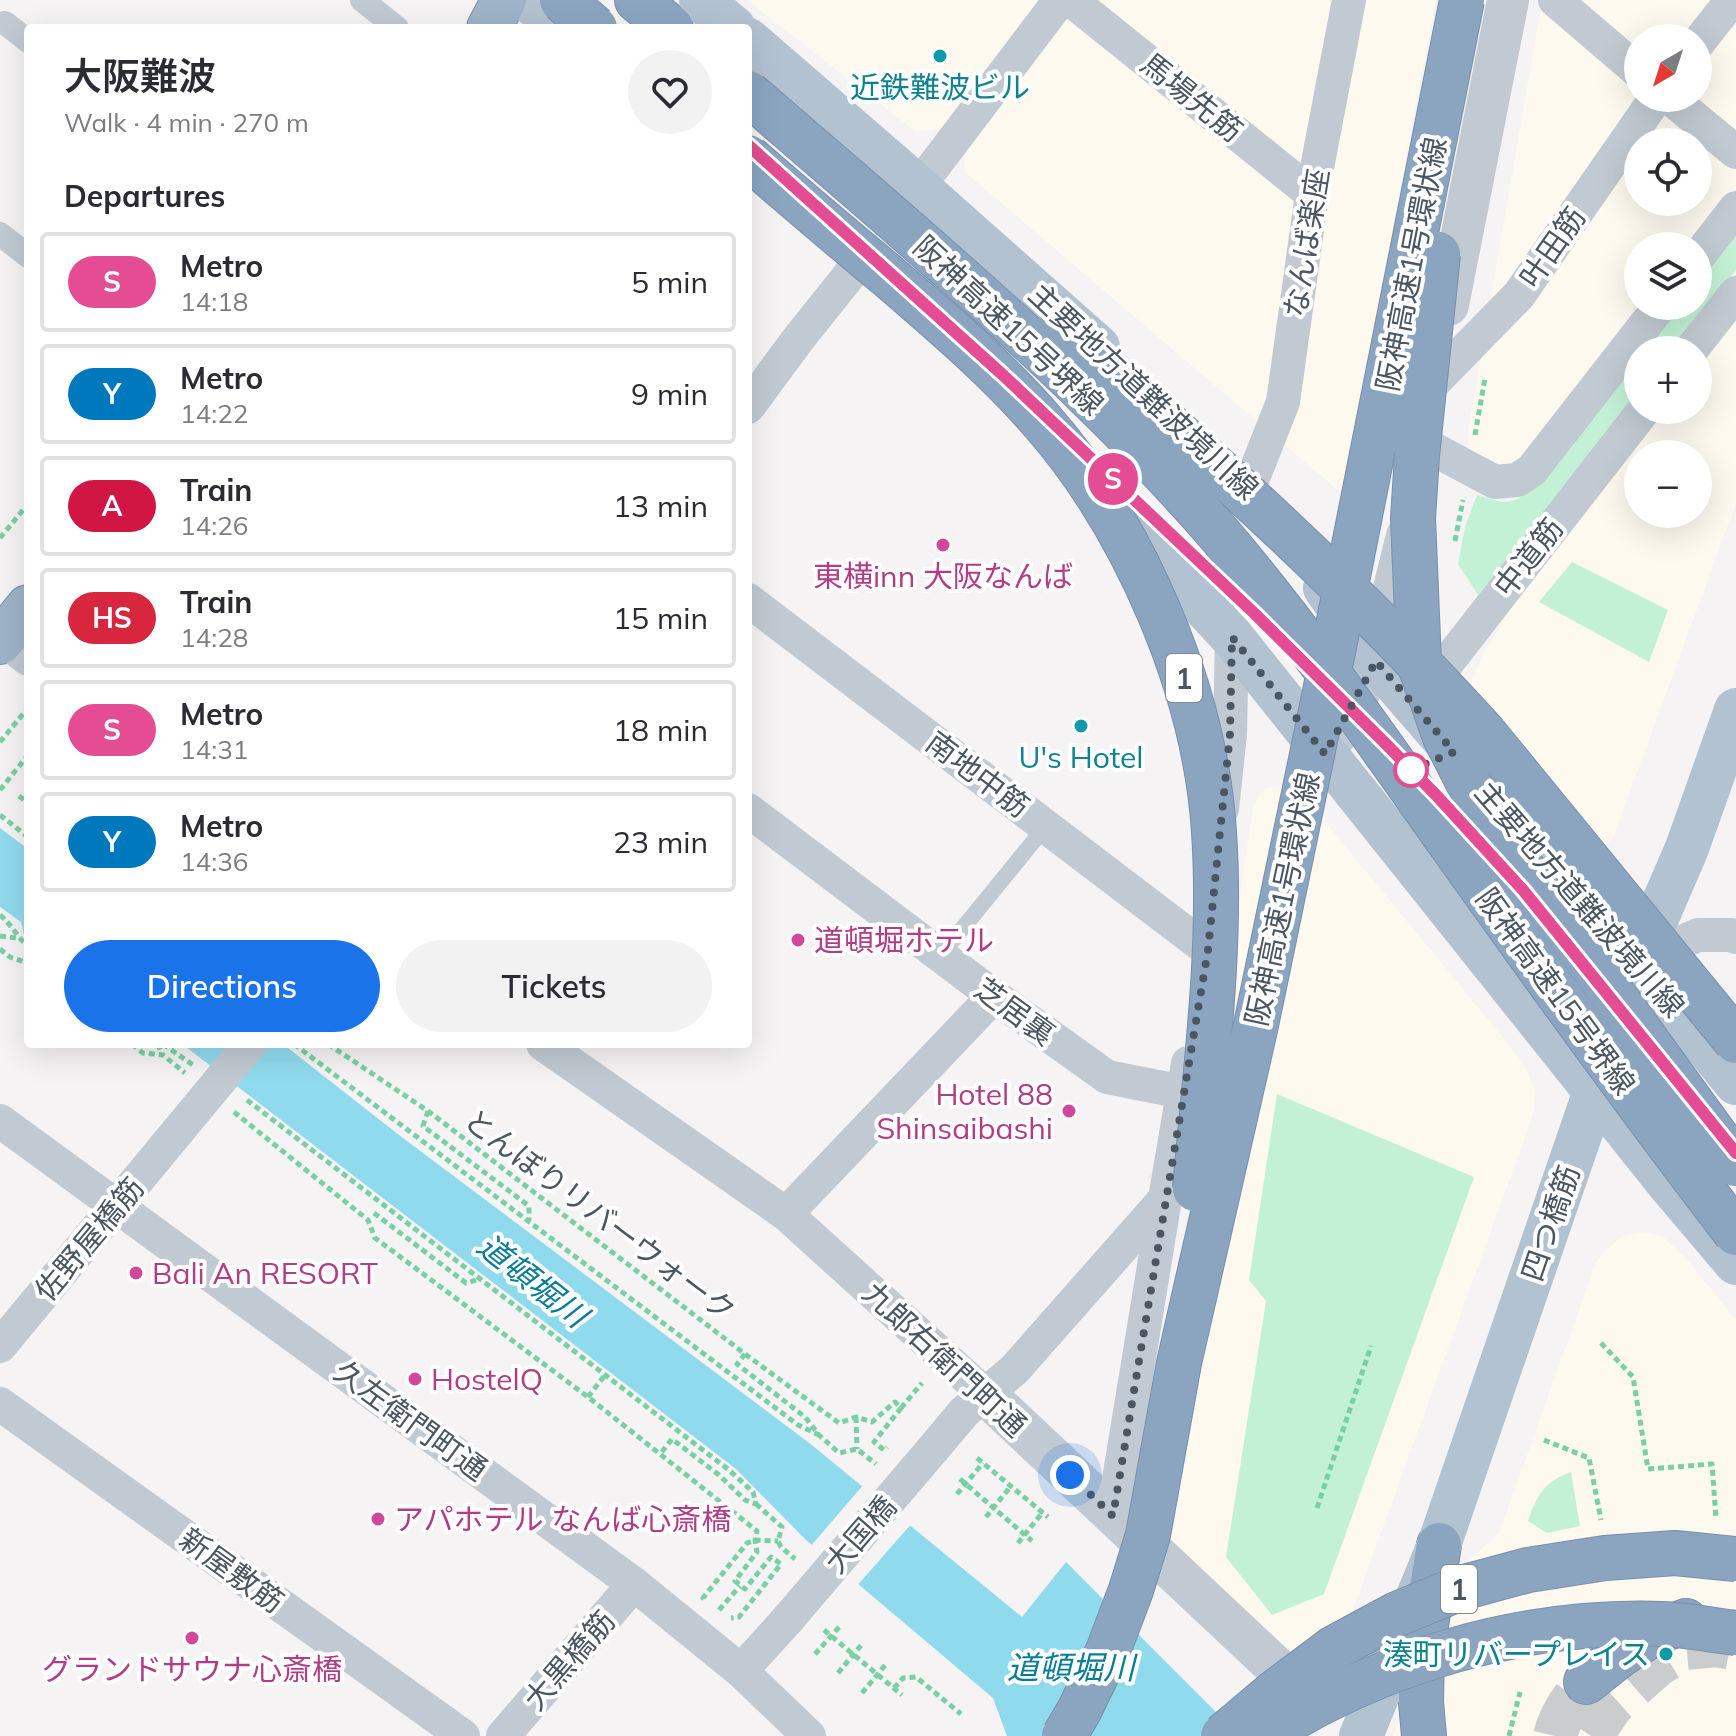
<!DOCTYPE html>
<html lang="en">
<head>
<meta charset="utf-8">
<style>
	body { margin:0; font-family:Mulish,"Noto Sans JP",sans-serif; background:#f2f2f3; color:#2b2b33; height:100vh; display:flex; flex-direction:column; font-size:30px; white-space:nowrap }
	* { box-sizing:border-box; margin:0 }
	p { font-size:26px; color:#7c7c81 }
	.icon { flex:none; width:44px; height:44px; fill:none; stroke:currentColor; stroke-width:2; stroke-linecap:round; stroke-linejoin:round }
	.map { position:relative; flex:1; overflow:hidden }
	.drawer { position:absolute; left:24px; top:24px; width:728px; height:1024px; display:flex; flex-direction:column; background:#fff; border-radius:8px; box-shadow:0 8px 32px #0002 }
	.drawer>* { flex:none }
	.badge { padding:0 16px; border-radius:26px; font-size:28px; line-height:52px }
	.needle { width:52px; rotate:219deg }
	.tools { position:absolute; left:1624px; top:24px; display:grid; gap:16px }
	.tools a { display:grid; place-items:center; width:88px; height:88px; border-radius:50%; background:#fff; box-shadow:0 8px 32px #0002; font-size:40px }
	.you { position:absolute; width:40px; height:40px; margin:-20px; border:6px solid #fff; border-radius:50%; background:#1a73e8; box-shadow:0 0 0 12px #1a73e833 }
	.map>.badge { position:absolute; translate:-50% -50%; box-shadow:0 0 0 4px #fff }
	h2 { padding:0 40px; font-size:30px; line-height:72px }
	.round { display:grid; place-items:center; flex:none; width:84px; height:84px; border-radius:42px; background:#f2f2f3 }
	.headline { display:flex; align-items:center; justify-content:space-between; height:136px; padding:0 40px }
	h1 { font-size:38px; font-weight:600; line-height:60px }
	.button { display:flex; gap:16px; margin-top:auto; padding:16px 40px }
	.button a { flex:1; height:92px; border-radius:48px; background:#1a73e8; color:#fff; font-size:32px; font-weight:600; line-height:92px; text-align:center }
	.button a+a { background:#f2f2f3; color:#2b2b33 }
	ul { padding:0; list-style:none }
	li { display:flex; align-items:center; gap:24px; height:100px; margin:0 16px 12px; padding:0 24px; border:4px solid #e1e1e2; border-radius:8px }
	li div { flex:1 }
	li b { display:block; font-size:30px }
	li em { font-style:normal }
	li .badge { min-width:88px; font-weight:700; text-align:center }
	.map>svg:first-child { display:block }
</style>
</head>
<body>
<div class="map">
<svg width="1736" height="1736" viewBox="0 0 1736 1736">
	<rect width="100%" height="100%" fill="#f5f3f3"/>
	<g fill="#fdf9ef" fill-rule="evenodd">
		<path d="M747,0h689l-94,494 -377,-322 -1,-16 6,-10 -25,-22 -7,6 -23,1z"/>
		<path d="M1542,0h194v188l-45,58h-53v60h6l-118,151 -27,14 -30,-21 -1,-19zM1638,38h60v60h-60zM1638,142h60v60h-60z"/>
		<path d="M1736,320v183l-123,335 -6,6 -9,2 -115,-140 -12,-23 11,-27 45,-76 139,-170h32v-41zM1638,454h60v60h-60z"/>
		<path d="M1279,786l14,3 15,12 197,239 21,29 9,22 -1,19 -9,27 -190,522 -23,13 -168,-154 51,-320 58,-390 5,-11 8,-9z"/>
		<path d="M1644,1232l18,4 24,22 50,62v416h-343l70,-170 36,-33 98,-273 12,-13 14,-11z"/>
	</g>
	<g fill="#c3f1d5">
		<path d="M1736,231v39l-64,80h-29l34,-44h21v-27z"/>
		<path d="M1638,356v37l-160,202 -20,-31 7,-37 12,-32c31,10 35,11 59,-10z"/>
		<path d="M1572,562l96,48 -19,52 -110,-60z"/>
		<path d="M1277,1094l197,83 -150,417 -52,21 -46,-58 40,-256 -17,-21z"/>
		<path d="M1571,1472l9,54 -33,7 -19,-12c8,-25 17,-40 43,-49z"/>
	</g>
	<g fill="#90daee">
		<path d="M0,828l28,21v88l-4,-2 -3,-13 -21,-15z"/>
		<path d="M182,1044h101l116,91 409,307 214,175 44,-55 174,174h-233l-14,-38 -187,-158 -70,-71z"/>
	</g>
	<path fill="#f5f3f3" d="M865,1483l48,39 -57,65 -47,-39z"/>
	<g fill="none" stroke-linecap="round" stroke-linejoin="round">
		<g stroke="#caccce" stroke-width="44" stroke-dasharray="44 22" stroke-linecap="butt">
			<path d="M1555,1736c5,-21 18,-38 31,-54"/>
			<path d="M1591,1736l21,-31 45,-40 28,-17 32,-3 19,4"/>
		</g>
		<g stroke="#7690ad" stroke-width="46">
			<g id="trunk">
				<path d="M489,28l15,-28"/>
				<path d="M0,642l28,-35"/>
			</g>
		</g>
		<g stroke="#7690ad" stroke-width="46">
			<g id="motorway">
				<path d="M637,0l34,28"/>
				<path d="M1586,1682l34,-27 34,-22 32,-12"/>
				<path d="M1424,1736l-3,-34 1,-52 17,-105"/>
			</g>
		</g>
		<g stroke="#7ad0a6" stroke-width="5" stroke-dasharray="6 4" stroke-linecap="butt">
			<path d="M1475,435l10,-57"/>
			<path d="M0,538l28,-34"/>
			<path d="M1455,541l8,-41"/>
			<path d="M0,742l28,-34"/>
			<path d="M0,790l28,-35"/>
			<path d="M19,796l9,7"/>
			<path d="M0,815l28,22"/>
			<path d="M0,915c12,10 16,21 28,31"/>
			<path d="M0,936l17,2"/>
			<path d="M0,949l10,8 18,6"/>
			<path d="M132,1044l11,9 20,2 22,18"/>
			<path d="M158,1044l4,10"/>
			<path d="M163,1044l30,21"/>
			<path d="M294,1044l504,381 21,10"/>
			<path d="M328,1044l100,67 317,243 94,69 17,-6 16,5 23,-20 6,6 -27,34 10,8 3,-3"/>
			<path d="M247,1100l482,370 24,22 3,12 -11,-4 -26,-25 -47,-36 -11,14"/>
			<path d="M428,1111l-5,15 106,80v14"/>
			<path d="M234,1112l134,108 7,18 213,159 169,134 -2,9 2,12 -22,29 10,8 26,-32 10,7 -42,53 -8,1"/>
			<path d="M374,1213l92,70 14,-4"/>
			<path d="M1601,1343l32,34 15,92 64,-5 4,54"/>
			<path d="M745,1354l-8,10 68,53 14,18 20,18 18,-4 19,15"/>
			<path d="M588,1397l17,-22"/>
			<path d="M901,1408l21,-25"/>
			<path d="M856,1417l1,32"/>
			<path d="M1544,1440l45,18 12,62"/>
			<path d="M977,1458l71,59"/>
			<path d="M960,1479l72,62"/>
			<path d="M957,1494l26,-31"/>
			<path d="M756,1504l26,23 -4,14 3,6 14,12"/>
			<path d="M1317,1508l54,-162"/>
			<path d="M986,1517l25,-31"/>
			<path d="M1018,1543l24,-30"/>
			<path d="M704,1599l-1,-1 44,-55 8,-3 23,1"/>
			<path d="M719,1610l21,-24"/>
			<path d="M824,1630l78,65"/>
			<path d="M815,1654l26,-29"/>
			<path d="M838,1673l25,-30"/>
			<path d="M894,1688l9,-10 13,-1 45,37"/>
			<path d="M862,1693l25,-30"/>
			<path d="M1509,1736l11,-44"/>
		</g>
		<path stroke="#c1cad2" stroke-width="16" d="M940,956l106,-130"/>
		<g stroke="#c1cad2" stroke-width="24">
			<path d="M362,0l35,28"/>
			<path d="M5,23l23,18"/>
			<path d="M0,234l28,22"/>
		</g>
		<g stroke="#c1cad2" stroke-width="34">
			<path d="M1071,0l241,194"/>
			<path d="M1555,0l83,71"/>
			<path d="M1698,43l34,-43"/>
			<path d="M1670,98l66,54"/>
			<path d="M918,187l142,-187"/>
			<path d="M1698,257l38,-49"/>
			<path d="M1691,350l45,-57"/>
			<path d="M1433,383l86,-88 137,-197"/>
			<path d="M748,407l51,-69 52,-65"/>
			<path d="M1422,443l73,39 22,-2 15,-10 128,-164"/>
			<path d="M1251,483l32,-81 29,-208 37,-194"/>
			<path d="M748,600l460,350"/>
			<path d="M3,639l25,20"/>
			<path d="M1419,699l225,-289"/>
			<path d="M1222,809l8,-75 2,-97"/>
			<path d="M748,810l246,186 113,81 76,15"/>
			<path d="M1641,960l57,-25h33l5,2"/>
			<path d="M543,1044l243,170 199,180"/>
			<path d="M0,1121l634,463 107,87 68,65"/>
			<path d="M786,1214l208,-218"/>
			<path d="M0,1346l178,-215"/>
			<path d="M0,1404l463,332"/>
			<path d="M933,1449l31,-37 50,-42 151,-171 23,-136"/>
			<path d="M1113,1516l52,-317"/>
			<path d="M741,1671l47,-52"/>
			<path d="M503,1736l131,-152"/>
		</g>
		<g stroke="#c1cad2" stroke-width="42">
			<path d="M1448,305l60,-305"/>
			<path d="M1336,735l40,-74 31,-125"/>
			<path d="M985,1394l312,293 24,12"/>
		</g>
		<g stroke="#b3c2d1" stroke-width="44">
			<path d="M528,0l35,28"/>
			<path d="M701,0l33,28"/>
			<path d="M748,40l149,129 201,178"/>
			<path d="M1117,513l115,124 437,547 67,79"/>
			<path d="M1325,588l51,73 261,301 99,121"/>
			<path d="M1635,969l52,-121 49,-138"/>
			<path d="M1361,1736l78,-191 164,-477"/>
		</g>
		<use href="#trunk" stroke="#9fb4c9" stroke-width="44"/>
		<use href="#motorway" stroke="#8ba5c1" stroke-width="44"/>
		<g stroke="#7690ad" stroke-width="46" stroke-linecap="butt">
			<g id="motorway-bridge">
				<path d="M562,0l33,28"/>
				<path d="M748,93c163,142 331,279 472,442 86,101 160,210 237,318 91,128 183,255 279,380"/>
				<path d="M748,157c46,40 92,79 139,118 53,46 108,92 154,145 94,107 164,270 173,412 8,119 -9,239 -19,357"/>
				<path d="M1438,254l-21,202 -4,62 6,145 26,74 22,43 27,46 44,65 198,273"/>
				<path d="M1059,328c147,129 293,259 425,405l252,308"/>
				<path d="M1064,1736l15,-25 29,-60 23,-61 17,-55 31,-172 77,-338 68,-328 138,-697"/>
				<path d="M1223,1736l51,-43 60,-45 63,-34 64,-26 67,-18 77,-12 70,-5 61,6"/>
				<path d="M1263,1736c118,-75 260,-117 400,-112 24,1 49,6 73,9"/>
			</g>
		</g>
		<g stroke="#c1cad2" stroke-width="34">
			<path d="M178,1131l72,-87"/>
			<path d="M788,1619l145,-170"/>
		</g>
		<use href="#motorway-bridge" stroke="#8ba5c1" stroke-width="44"/>
	</g>
	<g fill="none" stroke-linecap="round" stroke-linejoin="round">
		<g stroke="#fff" stroke-width="18">
			<path id="line" d="M748,145l256,231 251,238 128,127 53,54 87,95 213,263"/>
		</g>
		<use href="#line" stroke="#e44d93" stroke-width="12"/>
		<path stroke="#4a5661" stroke-width="8" stroke-dasharray="0 14.4" d="M1070,1475l43,41 95,-566 22,-216 2,-97 93,117 51,-93 78,91 -43,18"/>
	</g>
	<g fill="#0f9aa8" stroke="#fff" stroke-width="3">
		<circle cx="940" cy="56" r="8"/>
		<circle cx="1081" cy="726" r="8"/>
		<circle cx="1666" cy="1654" r="8"/>
	</g>
	<g fill="#d1479c" stroke="#fff" stroke-width="3">
		<circle cx="943" cy="545" r="8"/>
		<circle cx="798" cy="940" r="8"/>
		<circle cx="1069" cy="1111" r="8"/>
		<circle cx="136" cy="1273" r="8"/>
		<circle cx="415" cy="1379" r="8"/>
		<circle cx="378" cy="1519" r="8"/>
		<circle cx="192" cy="1638" r="8"/>
	</g>
	<circle fill="#fff" stroke="#e44d93" stroke-width="4" cx="1411" cy="770" r="16"/>
	<g text-anchor="middle" dominant-baseline="central" stroke-width="8" stroke-linejoin="round" paint-order="stroke">
		<g fill="#fff" stroke="#808990" stroke-width="2">
			<rect x="1166" y="654" width="36" height="48" rx="6"/>
			<rect x="1441" y="1565" width="36" height="48" rx="6"/>
		</g>
		<g font-size="28" font-weight="bold" fill="#4a5661">
			<text x="1184" y="678">1</text>
			<text x="1459" y="1589">1</text>
		</g>
		<g font-size="30" fill="#0d838f" stroke="#fff">
			<text x="940" y="87">近鉄難波ビル</text>
			<text x="1081" y="757">U's Hotel</text>
			<text x="1650" y="1654" text-anchor="end">湊町リバープレイス</text>
		</g>
		<g font-size="30" fill="#4a5661" stroke="#fff">
			<text transform="translate(1192 97) rotate(39)">馬場先筋</text>
			<text transform="translate(1306 243) rotate(-81)">なんば楽座</text>
			<text transform="translate(1552 247) rotate(-55)">叶田筋</text>
			<text transform="translate(1411 264) rotate(-79)">阪神高速1号環状線</text>
			<text transform="translate(1009 325) rotate(43)">阪神高速15号堺線</text>
			<text transform="translate(1144 391) rotate(43)">主要地方道難波境川線</text>
			<text transform="translate(1528 557) rotate(-52)">中道筋</text>
			<text transform="translate(978 774) rotate(37)">南地中筋</text>
			<text transform="translate(1282 899) rotate(-78)">阪神高速1号環状線</text>
			<text transform="translate(1580 899) rotate(49)">主要地方道難波境川線</text>
			<text transform="translate(1556 991) rotate(54)">阪神高速15号堺線</text>
			<text transform="translate(1015 1011) rotate(36)">芝居裏</text>
			<text transform="translate(600 1215) rotate(37)">とんぼりリバーウォーク</text>
			<text transform="translate(1550 1223) rotate(-71)">四つ橋筋</text>
			<text transform="translate(89 1239) rotate(-50)">佐野屋橋筋</text>
			<text transform="translate(945 1359) rotate(43)">九郎右衛門町通</text>
			<text transform="translate(411 1420) rotate(36)">久左衛門町通</text>
			<text transform="translate(860 1534) rotate(-49)">大国橋</text>
			<text transform="translate(232 1570) rotate(36)">新屋敷筋</text>
			<text transform="translate(569 1660) rotate(-49)">大黒橋筋</text>
		</g>
		<g font-size="30" fill="#b23c85" stroke="#fff" text-anchor="start">
			<text x="943" y="576" text-anchor="middle">東横inn 大阪なんば</text>
			<text x="814" y="940">道頓堀ホテル</text>
			<text x="1053" y="1094" text-anchor="end">Hotel 88<tspan x="1053" dy="34">Shinsaibashi</tspan></text>
			<text x="152" y="1273">Bali An RESORT</text>
			<text x="431" y="1379">HostelQ</text>
			<text x="394" y="1519">アパホテル なんば心斎橋</text>
			<text x="192" y="1669" text-anchor="middle">グランドサウナ心斎橋</text>
		</g>
		<g font-size="32" font-style="italic" fill="#0c7c9b" stroke="#fff">
			<text transform="translate(533 1280) rotate(38)">道頓堀川</text>
			<text x="1071" y="1667">道頓堀川</text>
		</g>
	</g>
</svg>
<div class="tools">
<a><svg class="needle" viewBox="-14 -14 28 28"><path d="M0-13l5 13h-10z" fill="#e53935"/><path d="M0 13l5-13h-10z" fill="#7c7c81"/></svg></a>
<a><svg class="icon" aria-label="locate" viewBox="0 0 24 24"><circle cx="12" cy="12" r="6"/><path d="M12 2v4M12 18v4M2 12h4M18 12h4"/></svg></a>
<a><svg class="icon" aria-label="layers" viewBox="0 0 24 24"><path d="M12 4l9 5-9 5-9-5zM3 14l9 5 9-5"/></svg></a>
<a>+</a>
<a>−</a>
</div>
<div class="you" style="left:1070px;top:1475px"></div>
<b class="badge" style="left:1113px;top:479px;background:#e44d93;color:#fff">S</b>
<section class="drawer">
<div class="headline"><div><h1>大阪難波</h1><p>Walk · 4 min · 270 m</p></div><a class="round"><svg class="icon" aria-label="heart" viewBox="0 0 24 24"><path d="M12 20l-8-8c-3-5 5-10 8-4 3-6 11-1 8 4z"/></svg></a></div>
<h2>Departures</h2>
<ul>
<li><span class="badge" style="background:#e44d93;color:#fff">S</span><div><b>Metro</b><p>14:18</p></div><em>5 min</em></li>
<li><span class="badge" style="background:#0078be;color:#fff">Y</span><div><b>Metro</b><p>14:22</p></div><em>9 min</em></li>
<li><span class="badge" style="background:#d21644;color:#fff">A</span><div><b>Train</b><p>14:26</p></div><em>13 min</em></li>
<li><span class="badge" style="background:#d7263d;color:#fff">HS</span><div><b>Train</b><p>14:28</p></div><em>15 min</em></li>
<li><span class="badge" style="background:#e44d93;color:#fff">S</span><div><b>Metro</b><p>14:31</p></div><em>18 min</em></li>
<li><span class="badge" style="background:#0078be;color:#fff">Y</span><div><b>Metro</b><p>14:36</p></div><em>23 min</em></li>
</ul>
<div class="button"><a>Directions</a><a>Tickets</a></div>
</section>
</div>
</body>
</html>
